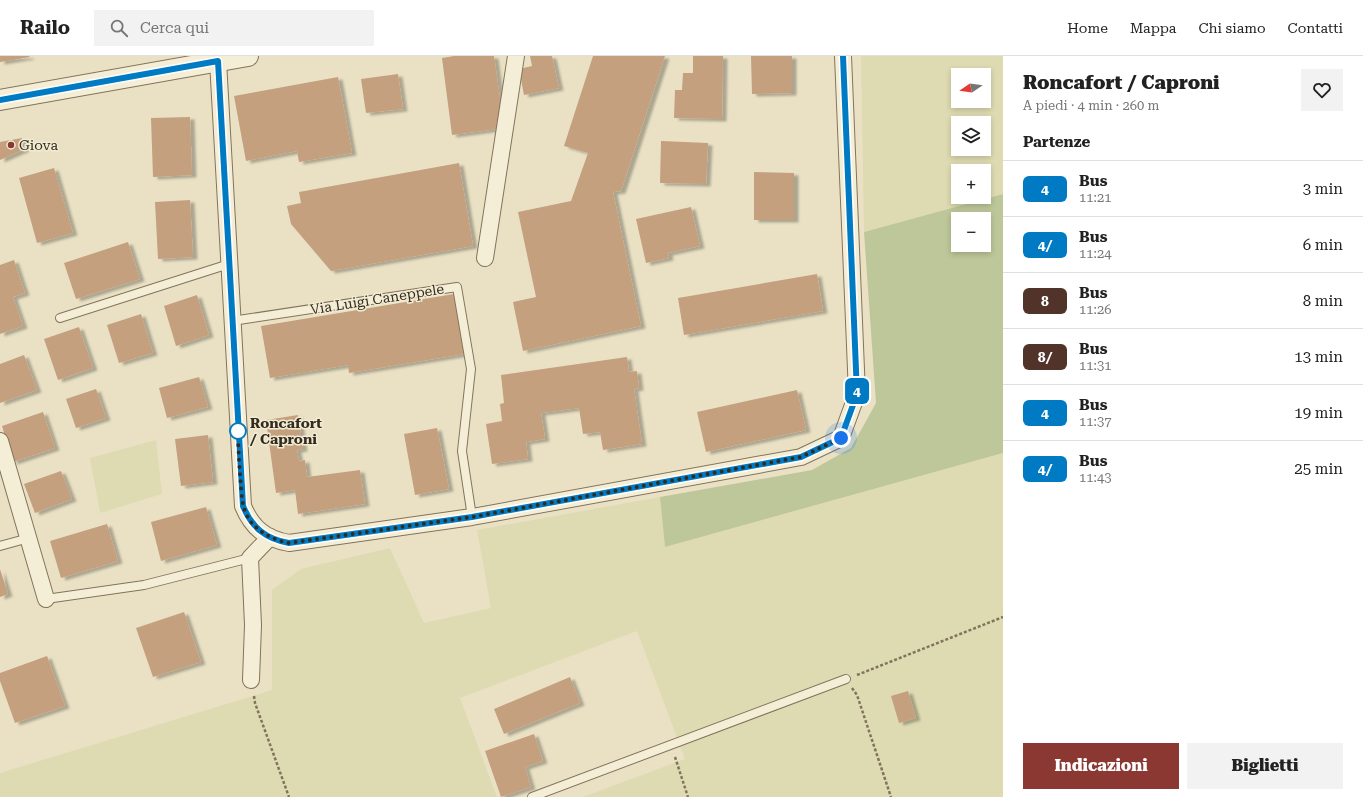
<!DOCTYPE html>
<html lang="it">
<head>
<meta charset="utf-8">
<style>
	body { margin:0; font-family:"Roboto Serif",serif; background:#f2f2f2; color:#222; height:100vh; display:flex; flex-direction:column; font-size:15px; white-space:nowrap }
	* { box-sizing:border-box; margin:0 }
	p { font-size:13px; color:#767676 }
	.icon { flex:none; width:22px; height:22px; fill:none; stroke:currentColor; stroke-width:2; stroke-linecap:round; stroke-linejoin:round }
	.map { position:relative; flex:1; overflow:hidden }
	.panel { display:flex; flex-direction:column; background:#fff; width:360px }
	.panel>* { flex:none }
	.badge { padding:0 8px; border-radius:6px; font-size:14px; line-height:26px }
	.needle { width:26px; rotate:257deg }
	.controls { position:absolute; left:951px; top:12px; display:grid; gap:8px }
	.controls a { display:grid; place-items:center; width:40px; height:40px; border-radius:0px; background:#fff; box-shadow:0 2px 6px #0003; font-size:20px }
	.you { position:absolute; width:20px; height:20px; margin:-10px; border:3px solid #fff; border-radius:50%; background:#1a73e8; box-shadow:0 0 0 6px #1a73e833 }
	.map>.badge { position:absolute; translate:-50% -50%; box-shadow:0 0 0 2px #fff }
	h2 { padding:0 20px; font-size:15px; line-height:36px }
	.round { display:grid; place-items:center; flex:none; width:42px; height:42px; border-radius:0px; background:#f2f2f2 }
	.head { display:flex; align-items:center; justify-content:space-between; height:68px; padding:0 20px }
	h1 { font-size:19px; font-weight:800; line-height:30px }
	.cta { display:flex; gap:8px; margin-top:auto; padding:8px 20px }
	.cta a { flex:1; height:46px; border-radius:0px; background:#8c3832; color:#fff; font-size:16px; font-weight:800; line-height:46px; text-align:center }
	.cta a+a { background:#f2f2f2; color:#222 }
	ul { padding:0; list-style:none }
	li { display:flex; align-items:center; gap:12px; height:56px; padding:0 20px; border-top:1px solid #e0e0e0 }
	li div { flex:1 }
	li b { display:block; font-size:15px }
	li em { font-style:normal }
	li .badge { min-width:44px; font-weight:700; text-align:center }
	header { display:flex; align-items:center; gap:24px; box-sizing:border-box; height:56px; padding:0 20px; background:#fff; border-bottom:1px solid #e0e0e0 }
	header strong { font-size:19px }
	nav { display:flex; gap:22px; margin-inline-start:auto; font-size:14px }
	.search { width:280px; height:36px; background:#f2f2f2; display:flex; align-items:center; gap:10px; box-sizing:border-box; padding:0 14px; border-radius:0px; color:#767676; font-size:15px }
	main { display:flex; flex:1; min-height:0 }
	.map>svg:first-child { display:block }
</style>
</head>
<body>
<header>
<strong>Railo</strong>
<div class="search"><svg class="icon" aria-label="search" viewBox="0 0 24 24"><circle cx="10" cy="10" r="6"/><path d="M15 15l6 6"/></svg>Cerca qui</div>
<nav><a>Home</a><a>Mappa</a><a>Chi siamo</a><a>Contatti</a></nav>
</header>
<main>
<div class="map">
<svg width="1003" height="741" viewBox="0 0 1003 741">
	<defs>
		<filter id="shadow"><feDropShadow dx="4.5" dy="2.5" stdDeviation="1" flood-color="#0004"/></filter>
	</defs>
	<rect width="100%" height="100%" fill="#eae1c4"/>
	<g fill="#dedbb2" fill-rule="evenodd">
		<path d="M861,0h142v138l-139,38zM958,19h26v26h-26zM958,67h26v26h-26zM958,115h26v26h-26z"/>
		<path d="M156,384l6,54 -62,19 -10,-55z"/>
		<path d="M1003,397v344h-420l102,-38 -48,-128 -177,67 37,99h-497v-24l272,-83v-100l29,-21 89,-21 34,75 67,-15 -14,-78 183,-33 5,50z"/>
	</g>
	<path fill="#bec799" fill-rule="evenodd" d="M1003,138v259l-338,94 -5,-50 152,-27 39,-22 25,-45 -12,-171zM958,163h26v26h-26z"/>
	<g fill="#c4a07e" filter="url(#shadow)">
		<path d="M0,0h29l1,1 -30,5z"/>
		<path d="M454,0h40l10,72 -52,7 -10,-77z"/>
		<path d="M530,0h22l7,32 -35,7 -5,-26 13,-3z"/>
		<path d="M593,0h72l-44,135 -8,1 28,134 -118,25 -10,-49 23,-5 -18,-85 53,-11 17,-48 -24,-7z"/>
		<path d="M693,0h30l-1,63 -48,-1 1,-28h7l1,-17h10z"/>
		<path d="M751,0h41v37l-40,1z"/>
		<path d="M398,18l5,35 -37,4 -5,-34z"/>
		<path d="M338,21l14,76 -53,9 -2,-11 -51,10 -12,-65z"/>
		<path d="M190,61l2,58 -39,2 -2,-59z"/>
		<path d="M22,82l3,11 -25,11v-18z"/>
		<path d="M661,85l47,2 -2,41 -46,-1z"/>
		<path d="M459,107l14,83 -142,25 -40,-47 -4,-18 14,-3 -2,-11z"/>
		<path d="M54,112l19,65 -36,10 -18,-65z"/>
		<path d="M754,116l40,1v47h-40z"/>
		<path d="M190,144l3,57 -35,2 -3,-57z"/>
		<path d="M691,151l9,39 -32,7 1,5 -23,5 -10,-44z"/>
		<path d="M128,186l12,37 -64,20 -12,-36z"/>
		<path d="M14,204l11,33 -12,4 10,29 -23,8v-69z"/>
		<path d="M817,218l6,37 -139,24 -6,-37z"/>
		<path d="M454,238l10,60 -115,19 -1,-8 -78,13 -9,-52z"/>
		<path d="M197,239l12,40 -33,11 -12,-40z"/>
		<path d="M141,258l12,39 -34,10 -12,-38z"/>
		<path d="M79,271l14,41 -35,12 -14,-41z"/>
		<path d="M24,299l13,35 -37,13v-39z"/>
		<path d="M627,301l2,15 8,-1 2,17 -5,1 8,55 -39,6 -3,-18 -17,2 -4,-26 -38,5 4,26 -19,3 2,17 -36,5 -6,-40 16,-3 -2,-17 4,-1 -3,-28z"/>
		<path d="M199,321l9,30 -41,11 -8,-30z"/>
		<path d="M96,333l10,29 -30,10 -10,-29z"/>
		<path d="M797,334l9,40 -100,22 -9,-40z"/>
		<path d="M43,356l12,36 -42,14 -11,-36z"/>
		<path d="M298,359l5,34 -6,1 2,11 6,-1 2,17 53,-7 5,34 -67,10 -3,-24 -19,3 -10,-73z"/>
		<path d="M437,372l12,61 -34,6 -11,-61z"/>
		<path d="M208,379l5,47 -32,4 -6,-47z"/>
		<path d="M61,415l11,28 -37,14 -11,-29z"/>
		<path d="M206,451l11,38 -56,16 -10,-39z"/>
		<path d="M107,468l11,37 -57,17 -11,-37z"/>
		<path d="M0,513l8,25 -8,3z"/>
		<path d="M184,556l17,50 -48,15 -17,-49z"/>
		<path d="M47,600l18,50 -50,17 -15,-42v-8z"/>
		<path d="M570,621l10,26 -76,31 -10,-25z"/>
		<path d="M908,635l8,27 -17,5 -8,-27z"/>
		<path d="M534,678l9,27 -18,6 6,20 -30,10 -16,-46z"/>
	</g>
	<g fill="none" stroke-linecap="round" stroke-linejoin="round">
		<g stroke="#83735c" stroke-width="10">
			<g id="service">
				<path d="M60,262l169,-54"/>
				<path d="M232,265l225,-34 14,82 -9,82 10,66"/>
				<path d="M0,490l29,-8"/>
				<path d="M46,543l98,-14 106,-27"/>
				<path d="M532,741l314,-118"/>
			</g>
		</g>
		<g stroke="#83735c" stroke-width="18">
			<g id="minor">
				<path d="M218,5l25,445c9,22 23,33 46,37l183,-26 329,-60 40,-19 16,-44 -14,-338"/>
				<path d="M485,202l31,-202"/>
				<path d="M0,385l46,158"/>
				<path d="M251,624l2,-55 -3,-67 20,-21"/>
			</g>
		</g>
		<g stroke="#83735c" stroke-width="22">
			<path id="tertiary" d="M0,44l248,-44"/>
		</g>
		<g stroke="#83735c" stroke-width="2.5" stroke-dasharray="3 2" stroke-linecap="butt">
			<path d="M857,619l146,-58"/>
			<path d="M852,632l5,7 34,102"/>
			<path d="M254,640l1,7 34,94"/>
			<path d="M675,701l13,40"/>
		</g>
		<use href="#service" stroke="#f5eed7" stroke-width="8"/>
		<use href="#minor" stroke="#f5eed7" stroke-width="16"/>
		<use href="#tertiary" stroke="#f5eed7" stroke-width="20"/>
	</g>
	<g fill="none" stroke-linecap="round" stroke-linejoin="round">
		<g stroke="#fff" stroke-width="9">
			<path id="line" d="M0,44l218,-39 25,445c9,22 23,33 46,37l183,-26 329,-60 40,-19 16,-44 -14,-338"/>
		</g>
		<use href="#line" stroke="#007bc3" stroke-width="6"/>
		<path stroke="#342b1f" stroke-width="4" stroke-dasharray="0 7.2" d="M238,375c0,14 1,29 2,43 1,10 1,21 3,30 4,23 26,35 46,39l183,-26 329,-60 40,-19"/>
	</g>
	<circle fill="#8c3832" stroke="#f2ebd3" stroke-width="1.5" cx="11" cy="89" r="4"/>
	<circle fill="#fff" stroke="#007bc3" stroke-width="2" cx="238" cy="375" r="8"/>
	<g text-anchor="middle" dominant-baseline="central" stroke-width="3" stroke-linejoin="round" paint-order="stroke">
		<g font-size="14" fill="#342b1f" stroke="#f2ebd3" text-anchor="start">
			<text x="19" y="89">Giova</text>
		</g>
		<g font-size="14" fill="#342b1f" stroke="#f2ebd3">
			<text transform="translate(377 243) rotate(-9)">Via Luigi Caneppele</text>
		</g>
		<g font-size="14" font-weight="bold" fill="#342b1f" stroke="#f2ebd3" text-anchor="start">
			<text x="250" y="367">Roncafort<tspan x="250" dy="16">/ Caproni</tspan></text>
		</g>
	</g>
</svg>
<div class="controls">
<a><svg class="needle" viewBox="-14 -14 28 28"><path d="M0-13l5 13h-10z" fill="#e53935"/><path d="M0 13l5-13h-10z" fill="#767676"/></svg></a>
<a><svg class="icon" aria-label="layers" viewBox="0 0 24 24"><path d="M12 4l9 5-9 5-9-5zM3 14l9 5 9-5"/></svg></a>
<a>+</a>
<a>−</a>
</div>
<div class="you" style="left:841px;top:382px"></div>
<b class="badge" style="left:857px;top:335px;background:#007bc3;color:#fff">4</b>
</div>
<section class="panel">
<div class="head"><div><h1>Roncafort / Caproni</h1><p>A piedi · 4 min · 260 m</p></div><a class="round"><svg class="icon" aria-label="heart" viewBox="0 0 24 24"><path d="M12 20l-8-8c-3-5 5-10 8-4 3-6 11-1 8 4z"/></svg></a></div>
<h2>Partenze</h2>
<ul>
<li><span class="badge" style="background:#007bc3;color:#fff">4</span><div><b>Bus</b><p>11:21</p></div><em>3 min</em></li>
<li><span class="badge" style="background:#007bc3;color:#fff">4/</span><div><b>Bus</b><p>11:24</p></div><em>6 min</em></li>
<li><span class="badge" style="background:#52332a;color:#fff">8</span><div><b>Bus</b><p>11:26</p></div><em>8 min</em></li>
<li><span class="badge" style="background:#52332a;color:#fff">8/</span><div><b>Bus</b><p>11:31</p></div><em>13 min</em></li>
<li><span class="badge" style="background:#007bc3;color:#fff">4</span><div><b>Bus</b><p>11:37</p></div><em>19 min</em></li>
<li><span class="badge" style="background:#007bc3;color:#fff">4/</span><div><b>Bus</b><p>11:43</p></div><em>25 min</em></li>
</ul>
<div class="cta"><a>Indicazioni</a><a>Biglietti</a></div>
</section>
</main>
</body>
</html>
